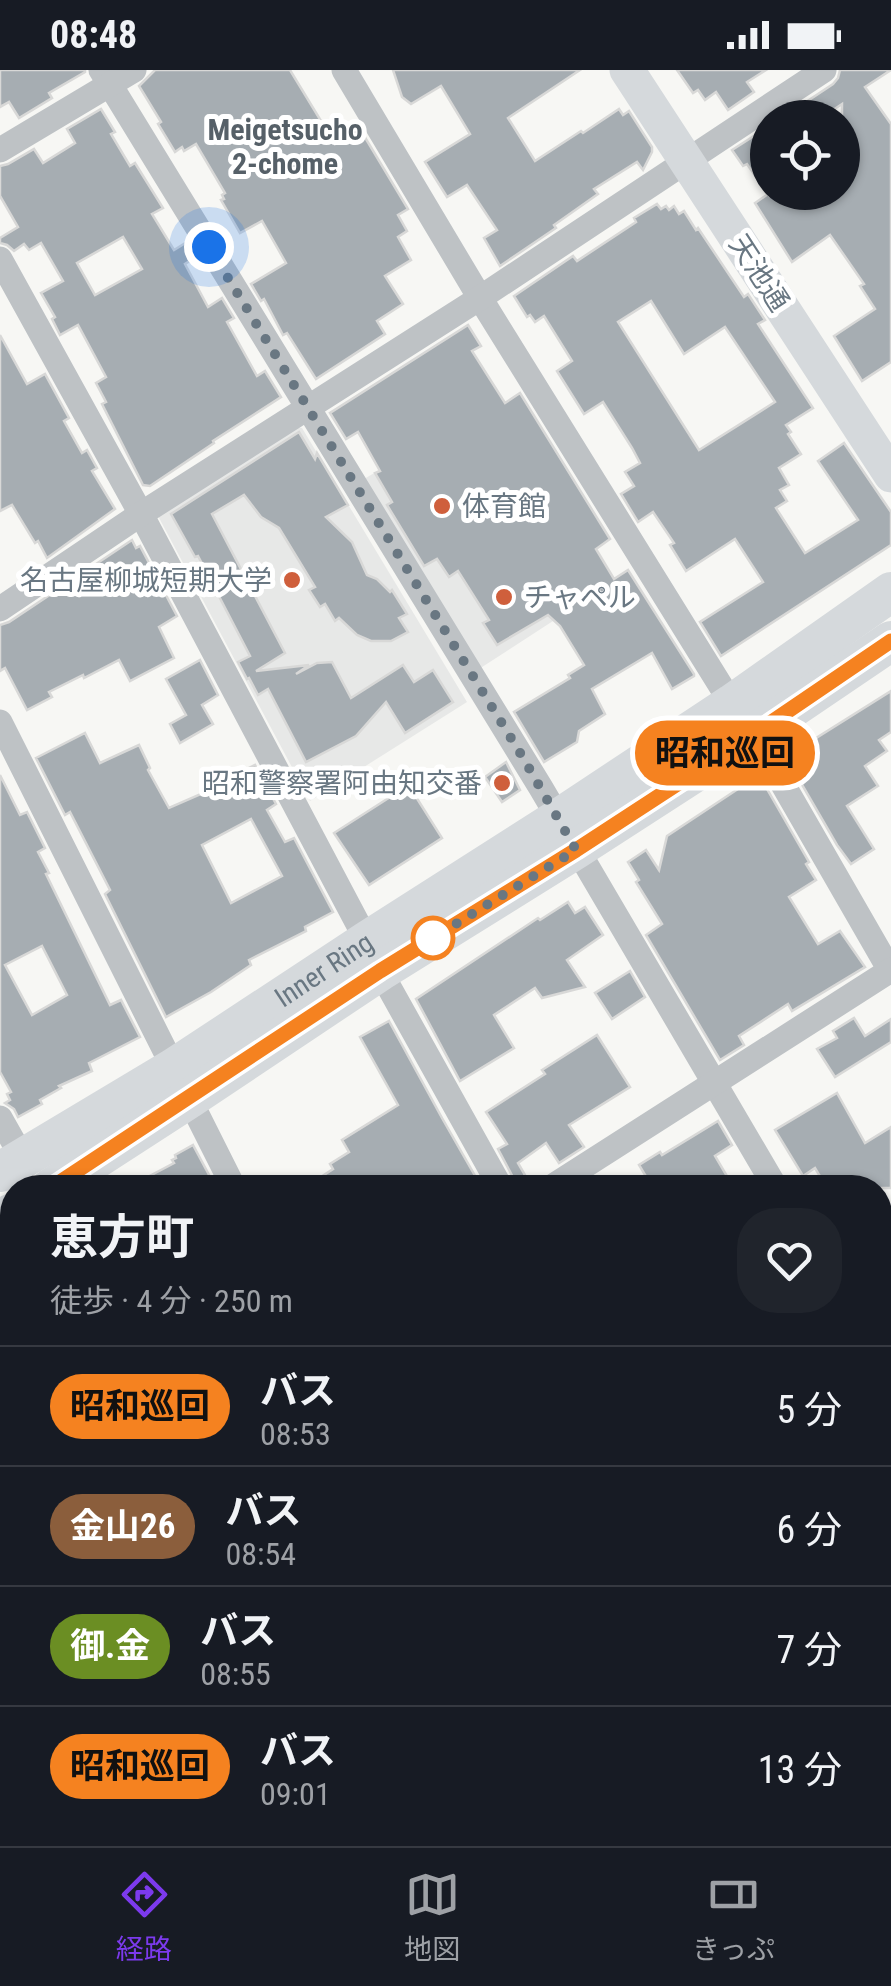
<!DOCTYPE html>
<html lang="ja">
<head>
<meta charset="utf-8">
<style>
	body { margin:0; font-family:"Roboto Condensed","Noto Sans JP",sans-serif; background:#20242c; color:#f1f3f6; height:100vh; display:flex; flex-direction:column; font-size:38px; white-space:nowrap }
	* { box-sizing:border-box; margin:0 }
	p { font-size:32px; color:#9ea1a6 }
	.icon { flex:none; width:55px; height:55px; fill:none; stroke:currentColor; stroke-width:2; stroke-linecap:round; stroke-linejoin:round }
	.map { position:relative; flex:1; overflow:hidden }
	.drawer { position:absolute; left:0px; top:1105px; width:892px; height:672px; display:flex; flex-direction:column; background:#171b24; border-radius:40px 40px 0 0; box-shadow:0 2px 8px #0004 }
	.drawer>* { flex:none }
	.badge { padding:0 20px; border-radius:32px; font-size:35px; line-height:65px }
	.tools { position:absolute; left:750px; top:30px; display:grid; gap:20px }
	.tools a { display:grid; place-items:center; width:110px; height:110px; border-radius:50%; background:#171b24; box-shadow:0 2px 8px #0004; font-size:50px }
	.you { position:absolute; width:50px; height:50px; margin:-25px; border:8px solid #fff; border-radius:50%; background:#1a73e8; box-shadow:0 0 0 15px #1a73e833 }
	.map>.badge { position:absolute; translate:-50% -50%; box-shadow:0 0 0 5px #fff }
	.round { display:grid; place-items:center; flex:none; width:105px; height:105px; border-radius:40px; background:#20242c }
	.overview { display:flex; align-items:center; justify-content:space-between; height:170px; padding:0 50px }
	h1 { font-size:48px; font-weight:700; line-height:75px }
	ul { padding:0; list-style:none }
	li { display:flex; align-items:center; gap:30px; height:120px; padding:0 50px; border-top:2px solid #363941 }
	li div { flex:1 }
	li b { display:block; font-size:38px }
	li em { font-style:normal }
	li .badge { min-width:110px; font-weight:700; text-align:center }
	.status { display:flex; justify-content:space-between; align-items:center; height:70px; padding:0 50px; background:#171b24; direction:ltr }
	.status svg { height:28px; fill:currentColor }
	.tabs { display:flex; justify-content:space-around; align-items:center; height:140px; border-top:2px solid #363941; background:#171b24; font-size:28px; color:#9ea1a6 }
	.tabs a { display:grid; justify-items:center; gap:5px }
	.tabs .selected { color:#7c3aed }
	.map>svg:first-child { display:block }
</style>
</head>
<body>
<div class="status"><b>08:48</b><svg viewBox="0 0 49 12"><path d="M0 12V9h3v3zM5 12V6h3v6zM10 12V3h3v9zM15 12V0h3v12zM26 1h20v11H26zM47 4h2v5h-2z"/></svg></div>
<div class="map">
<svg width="891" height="1776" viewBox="0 0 891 1776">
	<rect width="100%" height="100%" fill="#f7f7f4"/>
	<g fill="#e7e8e7">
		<path d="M294,357l8,1 165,274 -157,99 -152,-285z"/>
		<path d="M441,364l112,187 -74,48 -115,-190z"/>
	</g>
	<g fill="#a6adb2" stroke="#d8d8d7" stroke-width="2.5" fill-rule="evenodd">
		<path d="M0,0h85v2l-36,21 3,5 -33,20 -10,-16 -9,5z"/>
		<path d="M155,0h135l45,74 25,-15 48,80 -10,6 9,16 -9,6 13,23 -26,16 18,28 -26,17 8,13 -69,45 -29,-46 -4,2 -19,-36 -3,2 -10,-17 35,-21 -24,-42 -22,12 -19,-33 3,-1 -2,-4 3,-2 -29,-49 -12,7 -2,-4 -7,5 -17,-28 3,-2 -22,-36z"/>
		<path d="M393,0h187l-72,48 27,43 46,-30 2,2 36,-24 4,6 6,-4 23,36v5l-9,18 -6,-8 -43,27 4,5 -44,31 2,3 -56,38 -16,-28 13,-8 -30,-45 -20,12 -22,-35 45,-28 -29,-48 -30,18 -9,-7z"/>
		<path d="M677,0h89l-19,12 7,10 -26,18 -12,-18 -11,8 -7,-10 -5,3z"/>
		<path d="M840,0h51l-26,17 26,37v238l-29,19 -28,-45 41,-27 -15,-23 4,-2 -34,-49 -38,27 -37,-59 16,-11h71v-88l-21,14h-39l51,-34 5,-6z"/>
		<path d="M101,39l14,23 -4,2 19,32 5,-3 28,45 -11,6 22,36 13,-8 9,15 -11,7 23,43 14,-9 12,20 -7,4 30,54 8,-5 16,26 -68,44 1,2 -64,43 -7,-1 -41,-81 4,-2 -10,-19 10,-6 -28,-52 -18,10 -8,-16 3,-2 -14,-24 22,-12 -22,-38 -12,7 -5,-6 -10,7 -7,-6 -7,-2v-5l18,-11 -18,-31v-30l8,-2 26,-15 9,14 32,-20 -8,-14zM123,167l19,32 -47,26 -18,-32z"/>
		<path d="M768,57v67l-21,-30 -4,2 -11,-16z"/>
		<path d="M657,134l4,5 5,-3 3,4 5,-4 5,8 5,-3 12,19 2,-2 46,69 4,-3 17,26 -7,4 55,84 -27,17 5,7 -3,2 13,20 -22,14 10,17 -9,5 7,11 -11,7 29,45 53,-33 -40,-59 26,-18 47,69v33l-170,111 -21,-34 63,-40 -28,-43 -49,32 -16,-26 4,-2 -21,-31 -15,10 -17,-28 13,-8 -9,-14 15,-9 -8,-15 -29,-46 -19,12 -27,-43 15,-10 -28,-45 -9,6 -5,-7 -3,2 -13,-21 59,-40 4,5 59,-39 -2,-4zM651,231l33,53 41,-27 50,75 -76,48 -81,-128z"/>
		<path d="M468,255l13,21 -9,5 33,52 15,-10 90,146 -14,10 18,30 14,-9 66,104v2l-22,13 -20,-36 -60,36 13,25 -26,17 -2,11 -33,20 -30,-50 56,-34 -2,-3 16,-10 -24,-39 -12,-11 -51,30 -14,-22 6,-3 -31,-49 -9,6 -12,-18 -13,7 -37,-61 5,-3 -17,-29 5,-2 -22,-39 -12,7 -16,-26z"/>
		<path d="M0,265l27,49 18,-10 24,44 -5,3 18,32 5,-3 10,18 -5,3 23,38 -68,49 -9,-17 -3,2 -23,-38 -12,6z"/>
		<path d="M299,362l16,27 2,-6 31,52 -22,12 26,25 15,33 10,4 13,13 2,-2 15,24 -8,4 9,14 -17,9h-20l-14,-6 -18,-17 -4,3 -10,-17 -5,3 -11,-17 6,-3 -36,-59 -18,-11 -17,-22 -32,19 73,139 -29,18 53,-6 -13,9 21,-11 15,-1 19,36 52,-33 11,17 19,-12 20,32 -48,31 -19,-31 -30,34 -50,26 -38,-73 -10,6 -9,-17 -2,1 -9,-17 12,-6 -52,-100 -3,1 -24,-43z"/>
		<path d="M132,470l4,8 4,-2 37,70 -18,11 15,31 -44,23 -11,-21 -35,18 -1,-3 -34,17 3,5 -25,13 -22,-42 -5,3v-46l9,-3z"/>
		<path d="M200,590l18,35 -16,10 11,19 -33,19 -10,-19 16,-9 -20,-36z"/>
		<path d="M891,621v41l-12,8 8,11 -22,15 13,20 -31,20 27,43 -23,15 -14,-19 -51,-88z"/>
		<path d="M85,663l15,30 39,-18 11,23 -2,2 21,38 39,-17 -1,-2 48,-24 21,39 -9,6 18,32 9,-4 39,74 -28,15 1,4 -57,29 2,5 -40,27 -45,25 -61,-123 5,-4 -40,-78 -5,3 -29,-57zM251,749l31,57 -51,27 -29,-58z"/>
		<path d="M506,692l14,28 -18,12 -17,-25z"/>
		<path d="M0,705l20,40 7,-3 18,36 -7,4 11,21 -3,1 64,131 11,-5 19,37 -51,26 3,8 -33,15 2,2 -21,12 2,4 -24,13 -4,-8 -9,-6 5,-3 -3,-6 4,-2 -11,-20zM42,876l25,49 -35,20 -27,-50z"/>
		<path d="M759,705l50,87 -3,2 10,16 -27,17 29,47 22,-13 25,36 -73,44 -4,-7 -49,32 5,9 -24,15 -74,-125 16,-11 -26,-42 3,-2 -11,-18 18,-12 13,20 8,-34z"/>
		<path d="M411,719l31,49 -73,47 -35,-52 64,-41 2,4z"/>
		<path d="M568,832l7,11 10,-6 18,28 -36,25 18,27 -43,11 -7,-10 -41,27 20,33 -54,33 -44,-82 122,-81 2,2z"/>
		<path d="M630,901l15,26 -33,22 -17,-26z"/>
		<path d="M854,948l11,18 26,-17v23l-56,35 -18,-28 20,-11 -4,-7z"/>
		<path d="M389,951l53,97 40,70h-178l29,-19 -3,-5 19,-12 -7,-12 56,-35 -38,-68z"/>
		<path d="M597,965l33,52 -61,38 15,22 -25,16 -13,-20 -28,20 7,12 -10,6 -17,-32 9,-5 -21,-32 59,-38 -3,-4z"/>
		<path d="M837,1023l28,50 26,-16v61h-64l-12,-20 -12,8 -28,-46z"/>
		<path d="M718,1051l14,24 -17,11 19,32h-81l-14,-23 21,-13 2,3z"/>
		<path d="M193,1075l23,43h-89l47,-25 -2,-3 4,-2 -1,-3z"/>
	</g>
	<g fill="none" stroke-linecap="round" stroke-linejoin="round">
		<g stroke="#bec2c5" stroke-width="25">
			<path d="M101,0l440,718 235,400"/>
			<path d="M344,0l136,228 252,406"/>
			<path d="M0,80l134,-80"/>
			<path d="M0,189l141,255 226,427"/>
			<path d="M0,539l141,-95 339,-216 344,-228"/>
			<path d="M0,652l234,466"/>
			<path d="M754,664l137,238"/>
			<path d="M380,901l121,217"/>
			<path d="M0,1048l22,39"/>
			<path d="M550,1118l341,-218"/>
			<path d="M880,1290l11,20"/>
			<path d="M880,1722l11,14"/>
			<path d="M379,1765l6,11"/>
			<path d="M616,1765l8,11"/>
			<path d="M200,1776l16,-11"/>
		</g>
		<g stroke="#d5d9dc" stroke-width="35">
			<path d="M627,0l264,405"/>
			<path d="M0,1472l12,24"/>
			<path d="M156,1765l6,11"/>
		</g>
		<g stroke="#d5d9dc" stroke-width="40">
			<path id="s1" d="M0,1102l174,-104 193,-127 191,-122 174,-115 159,-112"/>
			<path d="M51,1118l139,-90 190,-127 196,-122 178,-115 137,-93"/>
			<path d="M0,1151l12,-8"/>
		</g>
	</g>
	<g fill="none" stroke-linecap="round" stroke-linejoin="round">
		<g stroke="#fff" stroke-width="22">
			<path id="line" d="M51,1118l329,-217 196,-121 178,-116 137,-93"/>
		</g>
		<use href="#line" stroke="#f58220" stroke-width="15"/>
		<path stroke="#697782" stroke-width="10" stroke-dasharray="0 18" d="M209,177l313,509 54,94 -143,88"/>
	</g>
	<g fill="#cf5f3c" stroke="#fff" stroke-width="4">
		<circle cx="442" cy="436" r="10"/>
		<circle cx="292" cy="510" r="10"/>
		<circle cx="504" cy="527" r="10"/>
		<circle cx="502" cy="713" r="10"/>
	</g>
	<circle fill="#fff" stroke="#f58220" stroke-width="5" cx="433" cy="868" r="20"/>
	<g text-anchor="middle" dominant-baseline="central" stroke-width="10" stroke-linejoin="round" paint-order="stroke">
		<g font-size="28" fill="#697782" stroke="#fff">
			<text transform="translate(759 203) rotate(57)">天池通</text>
			<text stroke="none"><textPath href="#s1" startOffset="382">Inner Ring</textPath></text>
		</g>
		<g font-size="28" fill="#697782" stroke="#fff" text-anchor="start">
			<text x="462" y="436">体育館</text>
			<text x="272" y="510" text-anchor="end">名古屋柳城短期大学</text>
			<text x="524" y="527">チャペル</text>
			<text x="482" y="713" text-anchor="end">昭和警察署阿由知交番</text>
		</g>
		<g font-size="30" font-weight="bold" fill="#566068" stroke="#fff">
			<text x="285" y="59">Meigetsucho<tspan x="285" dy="34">2-chome</tspan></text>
		</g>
	</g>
</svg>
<div class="tools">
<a><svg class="icon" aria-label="locate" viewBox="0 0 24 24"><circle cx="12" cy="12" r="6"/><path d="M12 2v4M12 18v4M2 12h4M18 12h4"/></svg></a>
</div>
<div class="you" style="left:209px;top:177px"></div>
<b class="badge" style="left:725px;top:683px;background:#f58220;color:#111">昭和巡回</b>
<section class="drawer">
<div class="overview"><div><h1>恵方町</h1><p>徒歩 · 4 分 · 250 m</p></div><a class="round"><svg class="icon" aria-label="heart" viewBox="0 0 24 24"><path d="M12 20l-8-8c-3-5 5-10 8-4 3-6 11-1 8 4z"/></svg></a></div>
<ul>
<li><span class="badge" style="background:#f58220;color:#111">昭和巡回</span><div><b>バス</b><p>08:53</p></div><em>5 分</em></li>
<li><span class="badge" style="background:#8b5e3c;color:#fff">金山26</span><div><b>バス</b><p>08:54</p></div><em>6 分</em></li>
<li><span class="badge" style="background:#6b8e23;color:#fff">御.金</span><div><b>バス</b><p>08:55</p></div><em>7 分</em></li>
<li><span class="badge" style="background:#f58220;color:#111">昭和巡回</span><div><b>バス</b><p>09:01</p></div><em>13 分</em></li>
</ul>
</section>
</div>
<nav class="tabs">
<a class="selected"><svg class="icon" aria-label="directions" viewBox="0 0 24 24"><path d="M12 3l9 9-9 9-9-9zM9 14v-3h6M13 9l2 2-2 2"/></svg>経路</a>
<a><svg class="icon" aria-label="map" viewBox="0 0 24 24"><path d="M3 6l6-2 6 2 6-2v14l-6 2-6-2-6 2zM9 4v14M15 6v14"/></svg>地図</a>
<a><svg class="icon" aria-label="tickets" viewBox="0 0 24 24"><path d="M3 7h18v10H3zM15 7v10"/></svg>きっぷ</a>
</nav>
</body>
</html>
